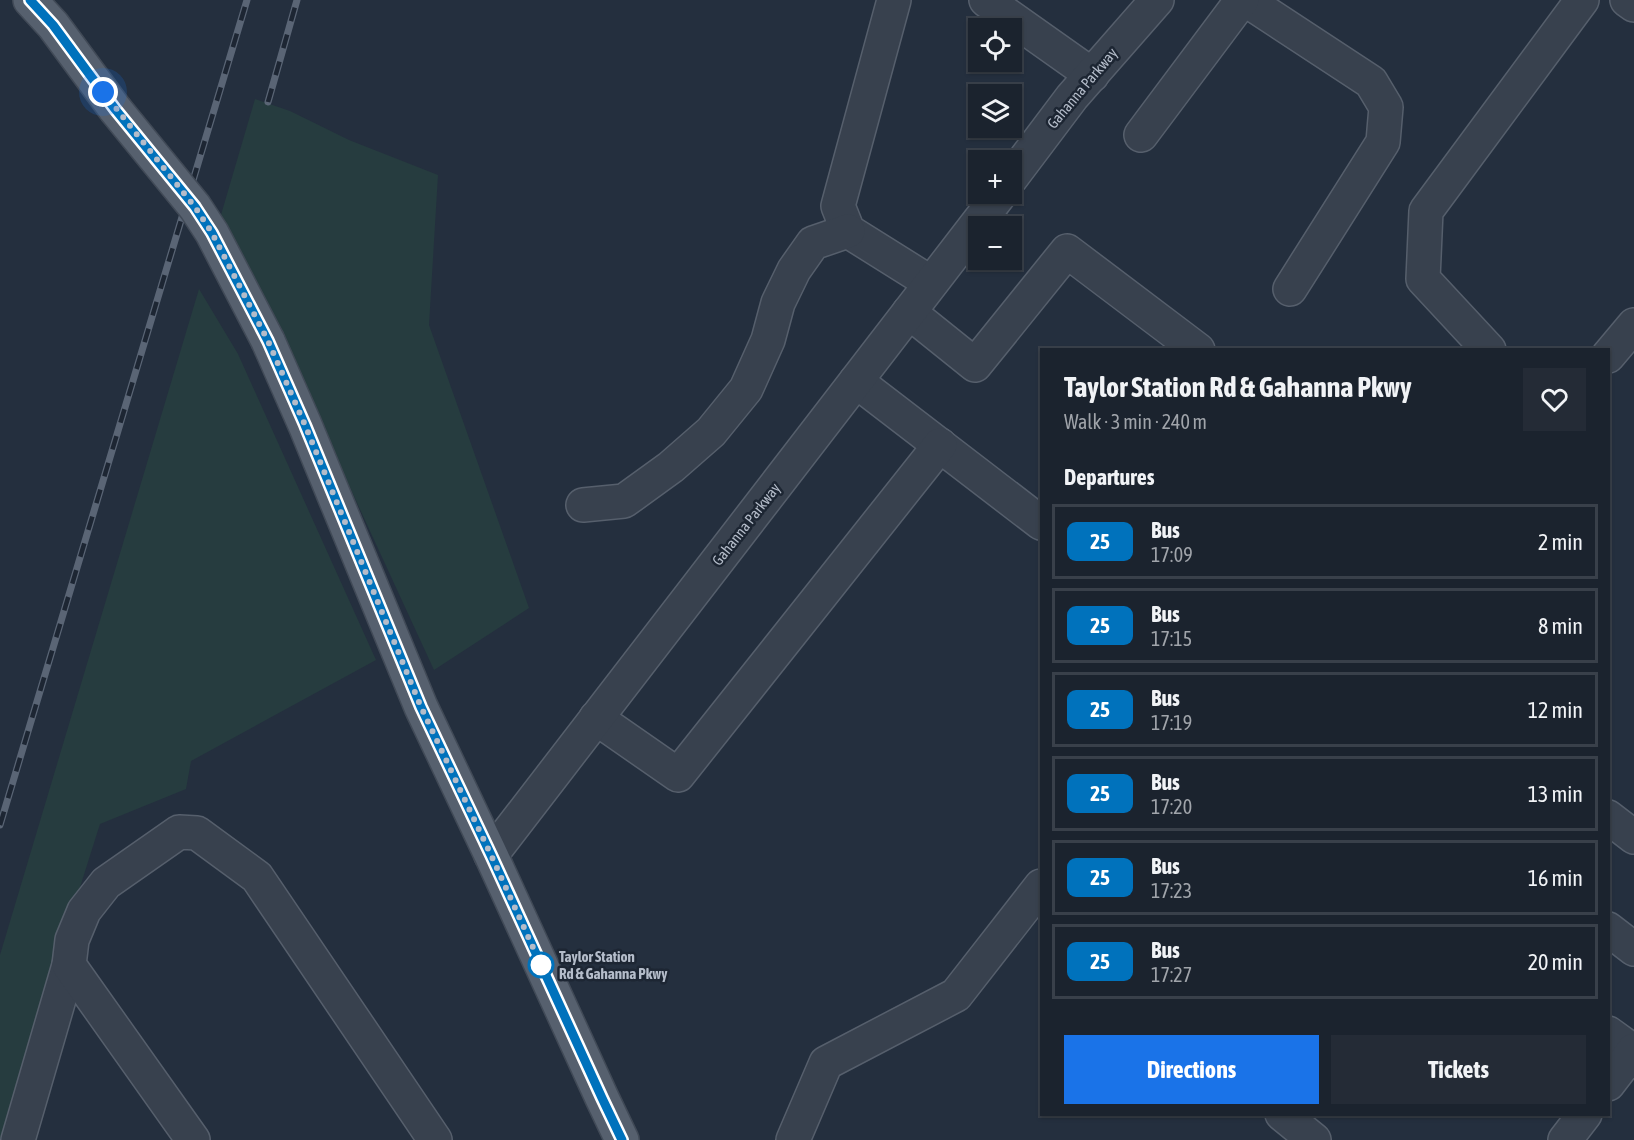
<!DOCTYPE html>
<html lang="en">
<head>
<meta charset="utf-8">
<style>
	body { margin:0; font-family:"Asap Condensed",sans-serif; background:#242b36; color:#f1f3f6; height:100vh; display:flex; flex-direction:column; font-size:22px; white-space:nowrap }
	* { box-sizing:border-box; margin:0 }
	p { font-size:20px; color:#a0a4aa }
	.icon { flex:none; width:33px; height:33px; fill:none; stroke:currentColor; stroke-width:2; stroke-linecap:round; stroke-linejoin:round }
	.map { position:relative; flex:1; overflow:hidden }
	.drawer { position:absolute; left:1040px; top:348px; width:570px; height:768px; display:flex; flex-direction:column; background:#1b232e; border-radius:0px; box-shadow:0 2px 4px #0004,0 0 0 2px #39404a }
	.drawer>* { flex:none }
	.badge { padding:0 12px; border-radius:9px; font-size:21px; line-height:39px }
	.controls { position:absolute; left:968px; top:18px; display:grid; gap:12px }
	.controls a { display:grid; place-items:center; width:54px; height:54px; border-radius:0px; background:#1b232e; box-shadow:0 2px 4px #0004,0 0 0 2px #39404a; font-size:30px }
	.you { position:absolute; width:30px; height:30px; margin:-15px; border:4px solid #fff; border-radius:50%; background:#1a73e8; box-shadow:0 0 0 9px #1a73e833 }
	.map>.badge { position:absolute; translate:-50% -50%; box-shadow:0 0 0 3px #fff }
	h2 { padding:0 24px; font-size:22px; line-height:54px }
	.round { display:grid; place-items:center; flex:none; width:63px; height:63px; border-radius:0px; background:#242b36 }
	.summary { display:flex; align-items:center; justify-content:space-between; height:102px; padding:0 24px }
	h1 { font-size:28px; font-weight:700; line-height:45px }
	.button { display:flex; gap:12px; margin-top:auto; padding:12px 24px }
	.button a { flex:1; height:69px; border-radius:0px; background:#1a73e8; color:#fff; font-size:24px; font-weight:700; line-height:69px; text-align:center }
	.button a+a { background:#242b36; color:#f1f3f6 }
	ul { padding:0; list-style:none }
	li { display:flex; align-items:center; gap:18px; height:75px; margin:0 12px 9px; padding:0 12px; border:3px solid #39404a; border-radius:0px }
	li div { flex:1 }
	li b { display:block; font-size:22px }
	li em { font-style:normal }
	li .badge { min-width:66px; font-weight:700; text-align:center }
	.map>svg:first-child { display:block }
</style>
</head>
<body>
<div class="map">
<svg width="1634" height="1140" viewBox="0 0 1634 1140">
	<rect width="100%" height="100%" fill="#242f3e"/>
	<g fill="#263c3f">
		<path d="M255,99l35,12 59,29 89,35 -9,150 100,283 -95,62 -158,-343 -58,-102z"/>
		<path d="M199,289l39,65 138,306 -185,101 -5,28 -86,35 -100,316v-185z"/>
	</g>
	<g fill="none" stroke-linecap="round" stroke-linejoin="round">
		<g stroke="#565f6c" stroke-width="36">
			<g id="minor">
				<path d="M894,0l-56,206 10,25 83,52"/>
				<path d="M986,0l106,75"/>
				<path d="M1246,0l125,82 15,25 -3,35 -93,147"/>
				<path d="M1627,0l7,5"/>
				<path d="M1141,135l101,-135"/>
				<path d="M1011,178l61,-81 85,-97"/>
				<path d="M909,312l66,53 92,-114 131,99"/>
				<path d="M1489,350l-66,-71 3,-68 156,-211"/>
				<path d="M1608,356l26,-31"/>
				<path d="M856,381l185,142"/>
				<path d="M583,505l41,-4 47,-34 40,-35 35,-43 22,-49 10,-37 16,-33 19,-27 35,-12"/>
				<path d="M596,718l82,57 262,-330"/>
				<path d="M1608,817l26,20"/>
				<path d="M491,855l509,-661"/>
				<path d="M1608,929l26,20"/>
				<path d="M1608,1033l25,18"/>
				<path d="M1608,1084l26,-34"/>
				<path d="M1282,1114l32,26"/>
				<path d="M18,1140l51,-175"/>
				<path d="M193,1140l-124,-175 3,-25 12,-29 22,-28 73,-51 18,1 60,44 178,263"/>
				<path d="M793,1140l33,-77 130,-68 85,-109"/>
				<path d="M1565,1140l20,-26"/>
			</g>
		</g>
		<g stroke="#414a57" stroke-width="36">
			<g id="major">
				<path d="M30,0l23,25 62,84"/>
				<path d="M268,341l37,84 116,282 70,148 111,243 20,42"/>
			</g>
		</g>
		<use href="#minor" stroke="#38414e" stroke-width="33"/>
		<use href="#major" stroke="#56606e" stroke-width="33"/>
		<g stroke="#5a6575" stroke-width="7">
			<g id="rail">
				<path d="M268,102l29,-102"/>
				<path d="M0,825l247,-825"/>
			</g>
		</g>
		<use href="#rail" stroke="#1d2633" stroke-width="4.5" stroke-dasharray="14" stroke-linecap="butt"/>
		<g stroke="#414a57" stroke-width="36" stroke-linecap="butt">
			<path id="major-bridge" d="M115,109l80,98 17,26 56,108"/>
		</g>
		<use href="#major-bridge" stroke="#56606e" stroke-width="33"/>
	</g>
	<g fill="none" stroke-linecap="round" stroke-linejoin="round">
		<g stroke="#fff" stroke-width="14">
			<path id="line" d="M30,0l23,25 62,84 80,98 17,26 56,108 37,84 116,282 70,148 111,243 20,42"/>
		</g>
		<use href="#line" stroke="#0072bc" stroke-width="9"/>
		<path stroke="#b4bcc9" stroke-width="6" stroke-dasharray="0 10.8" d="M103,92l92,115 17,26 56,108 37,84 116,282 70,148 50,110"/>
	</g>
	<circle fill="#fff" stroke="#0072bc" stroke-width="3" cx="541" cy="965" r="12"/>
	<g text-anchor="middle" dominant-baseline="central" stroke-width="5" stroke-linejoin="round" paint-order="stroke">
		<g font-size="15" fill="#b4bcc9" stroke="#1d2633">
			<text transform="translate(1082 88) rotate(-50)">Gahanna Parkway</text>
			<text transform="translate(746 524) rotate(-52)">Gahanna Parkway</text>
		</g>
		<g font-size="15" font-weight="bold" fill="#b4bcc9" stroke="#1d2633" text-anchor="start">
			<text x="559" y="956">Taylor Station<tspan x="559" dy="17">Rd &amp; Gahanna Pkwy</tspan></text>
		</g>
	</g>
</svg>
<div class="controls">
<a><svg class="icon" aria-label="locate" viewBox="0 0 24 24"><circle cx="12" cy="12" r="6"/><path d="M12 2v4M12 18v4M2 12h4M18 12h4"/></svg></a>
<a><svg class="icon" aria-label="layers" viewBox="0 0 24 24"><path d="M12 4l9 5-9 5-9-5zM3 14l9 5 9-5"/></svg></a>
<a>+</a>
<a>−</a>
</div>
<div class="you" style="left:103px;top:92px"></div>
<section class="drawer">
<div class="summary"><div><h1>Taylor Station Rd &amp; Gahanna Pkwy</h1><p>Walk · 3 min · 240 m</p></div><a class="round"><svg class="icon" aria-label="heart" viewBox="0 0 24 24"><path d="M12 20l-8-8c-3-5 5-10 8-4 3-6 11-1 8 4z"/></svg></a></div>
<h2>Departures</h2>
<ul>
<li><span class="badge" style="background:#0072bc;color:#fff">25</span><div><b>Bus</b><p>17:09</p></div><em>2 min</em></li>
<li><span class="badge" style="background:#0072bc;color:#fff">25</span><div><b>Bus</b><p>17:15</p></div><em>8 min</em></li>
<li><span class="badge" style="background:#0072bc;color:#fff">25</span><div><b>Bus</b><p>17:19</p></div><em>12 min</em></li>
<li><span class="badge" style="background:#0072bc;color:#fff">25</span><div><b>Bus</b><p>17:20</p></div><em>13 min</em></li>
<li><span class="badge" style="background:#0072bc;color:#fff">25</span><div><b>Bus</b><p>17:23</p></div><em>16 min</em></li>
<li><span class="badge" style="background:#0072bc;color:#fff">25</span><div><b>Bus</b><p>17:27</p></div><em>20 min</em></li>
</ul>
<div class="button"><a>Directions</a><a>Tickets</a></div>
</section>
</div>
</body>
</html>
